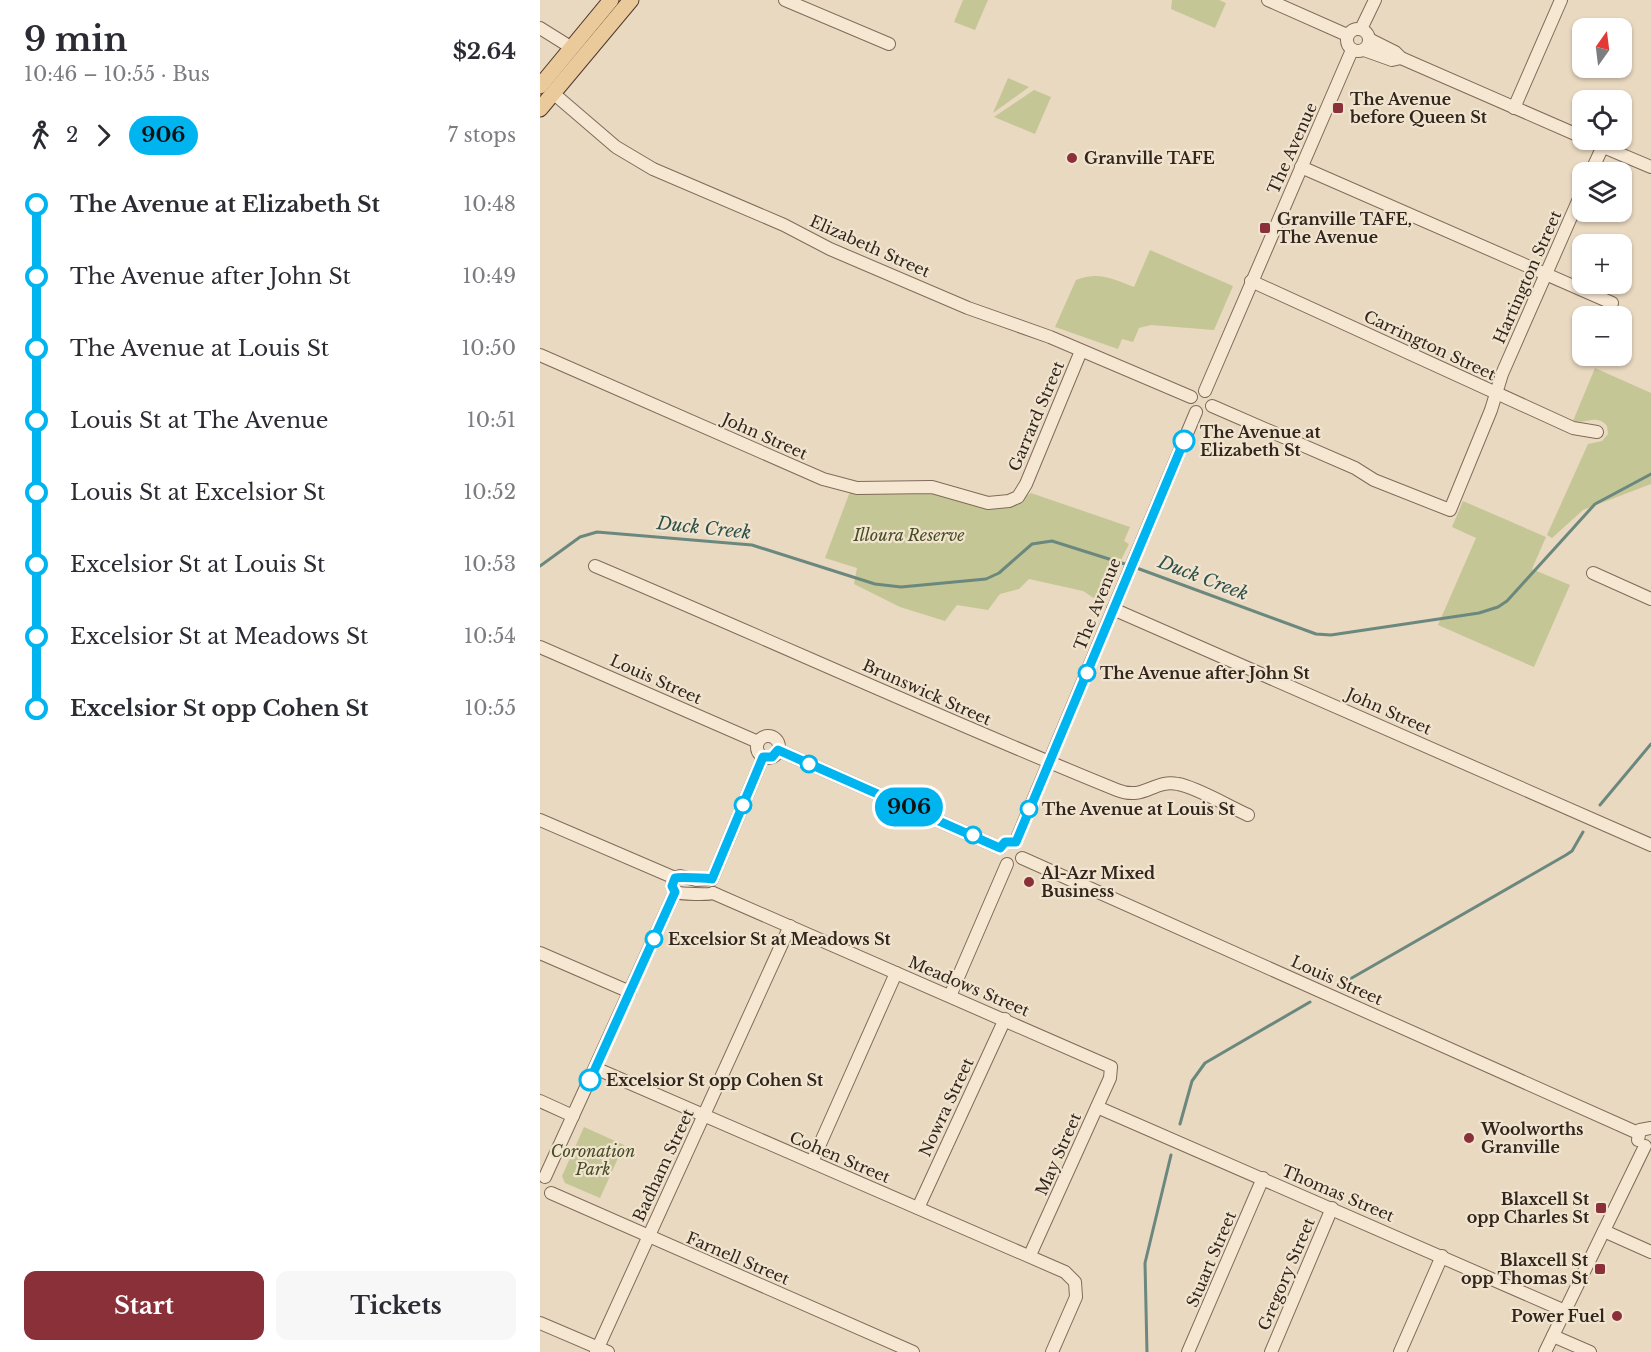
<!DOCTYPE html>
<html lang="en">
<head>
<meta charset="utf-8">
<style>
	body { margin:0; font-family:"Libre Baskerville",serif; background:#f7f7f7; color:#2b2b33; height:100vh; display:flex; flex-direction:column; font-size:22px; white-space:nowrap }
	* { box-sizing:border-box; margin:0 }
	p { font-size:20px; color:#7c7c81 }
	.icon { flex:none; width:33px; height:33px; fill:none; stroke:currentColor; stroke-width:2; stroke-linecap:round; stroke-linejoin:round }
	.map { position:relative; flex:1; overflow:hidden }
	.details { display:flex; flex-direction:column; background:#fff; width:540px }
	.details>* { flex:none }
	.badge { padding:0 12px; border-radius:20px; font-size:21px; line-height:39px }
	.needle { width:39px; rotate:14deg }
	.fabs { position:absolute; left:1032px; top:18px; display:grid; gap:12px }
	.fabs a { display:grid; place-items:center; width:60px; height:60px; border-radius:12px; background:#fff; box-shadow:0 2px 4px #0004; font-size:30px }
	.map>.badge { position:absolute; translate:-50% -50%; box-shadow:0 0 0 3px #fff }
	.legs { display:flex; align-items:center; gap:9px; height:66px; padding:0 24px; font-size:20px }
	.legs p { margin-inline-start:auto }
	.headline { display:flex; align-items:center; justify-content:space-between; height:102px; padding:0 24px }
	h1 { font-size:33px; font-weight:700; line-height:45px }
	.cta { display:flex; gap:12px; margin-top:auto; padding:12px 24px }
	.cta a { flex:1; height:69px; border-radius:12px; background:#8a3039; color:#fff; font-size:24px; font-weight:700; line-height:69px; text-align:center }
	.cta a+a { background:#f7f7f7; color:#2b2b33 }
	ul { padding:0 24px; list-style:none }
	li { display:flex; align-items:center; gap:21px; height:72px; font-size:22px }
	li i { display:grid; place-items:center; width:9px; height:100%; margin:0 8px; background:currentColor }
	li i::after { content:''; width:15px; height:15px; margin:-8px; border:4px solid; border-radius:50%; background:#fff }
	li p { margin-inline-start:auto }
	li:first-child i { background:linear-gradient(#0000 50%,currentColor 0) }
	li:last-child i { background:linear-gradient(currentColor 50%,#0000 0) }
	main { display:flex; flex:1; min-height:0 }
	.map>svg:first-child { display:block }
</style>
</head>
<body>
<main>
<section class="details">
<div class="headline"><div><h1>9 min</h1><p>10:46 – 10:55 · Bus</p></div><b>$2.64</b></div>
<div class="legs"><svg class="icon" aria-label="walk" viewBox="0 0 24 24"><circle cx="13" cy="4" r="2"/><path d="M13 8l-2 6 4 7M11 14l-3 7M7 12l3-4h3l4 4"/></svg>2<svg class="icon" aria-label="forward" viewBox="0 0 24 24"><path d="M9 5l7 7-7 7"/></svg><b class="badge" style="background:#00b5ef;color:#111">906</b><p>7 stops</p></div>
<ul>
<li><i style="color:#00b5ef"></i><b>The Avenue at Elizabeth St</b><p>10:48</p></li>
<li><i style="color:#00b5ef"></i><span>The Avenue after John St</span><p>10:49</p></li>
<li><i style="color:#00b5ef"></i><span>The Avenue at Louis St</span><p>10:50</p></li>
<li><i style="color:#00b5ef"></i><span>Louis St at The Avenue</span><p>10:51</p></li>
<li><i style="color:#00b5ef"></i><span>Louis St at Excelsior St</span><p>10:52</p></li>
<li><i style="color:#00b5ef"></i><span>Excelsior St at Louis St</span><p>10:53</p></li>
<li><i style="color:#00b5ef"></i><span>Excelsior St at Meadows St</span><p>10:54</p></li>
<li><i style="color:#00b5ef"></i><b>Excelsior St opp Cohen St</b><p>10:55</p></li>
</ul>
<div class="cta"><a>Start</a><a>Tickets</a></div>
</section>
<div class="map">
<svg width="1111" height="1352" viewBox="0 0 1111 1352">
	<rect width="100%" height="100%" fill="#e9d9c0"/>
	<g fill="#c5c696">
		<path d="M423,0h25l-13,30 -21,-8z"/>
		<path d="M632,0h47l7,3 -11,25 -44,-19z"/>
		<path d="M468,78l21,9 -36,26z"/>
		<path d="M494,90l17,7 -16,37 -41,-17z"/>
		<path d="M610,250l83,36 -19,44 -63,-5 -12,3 -6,14 -11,-3 -4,10 -63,-22 21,-47c22,-9 37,-1 58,7z"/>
		<path d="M1055,368l56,25v91l-68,26 -31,28 -5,-3 41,-91 14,-3 6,-7 -1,-8c-11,-13 -21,-1 -34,-5z"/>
		<path d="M311,489l64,2 99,13 17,-11 99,34 -6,14 5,3 -29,58 -17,-11 -54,-12 -10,10 -19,5 -12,16 -31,-5 -12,16 -45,-14 -46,-23 3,-16 -32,-10z"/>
		<path d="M923,501l83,36 -14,32 38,16 -36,82 -96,-42 38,-87 -24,-11z"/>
		<path d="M44,1127l40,18 -24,53 -35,-15 -3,-7z"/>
	</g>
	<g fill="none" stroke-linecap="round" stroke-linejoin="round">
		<g stroke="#6b887e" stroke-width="3">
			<path d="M0,566l40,-29 17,-5 155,13 123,39 26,3 85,-8 13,-6 33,-29 20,-3 76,24"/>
			<path d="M594,567l182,67 15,1 148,-22 19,-6 9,-6 88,-97 56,-30"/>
			<path d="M1060,805l51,-61"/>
			<path d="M803,983l223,-128 6,-4 11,-19"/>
			<path d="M640,1124l12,-43 13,-18 105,-61"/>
			<path d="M607,1352l-2,-89 26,-108"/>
		</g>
		<g stroke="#806b5a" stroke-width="14">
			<g id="minor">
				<path d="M245,0l104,44"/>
				<path d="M728,0l79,35"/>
				<path d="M0,28l32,20"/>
				<circle cx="818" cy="40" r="11"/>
				<path d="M821,29l14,-29"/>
				<path d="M829,39l26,13 6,6 181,79"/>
				<path d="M824,50l28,10 9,-2"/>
				<path d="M13,93l63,54 37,22 131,56 46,24 138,59 82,29 141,60"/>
				<path d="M974,108l47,-108"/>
				<path d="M1047,140l64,27"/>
				<path d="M761,167l311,136"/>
				<path d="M1051,172l12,-26"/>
				<path d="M711,281l322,147 24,4"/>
				<path d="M0,355l283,124 34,9 75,-1 56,16 21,-2 9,-4 8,-13 55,-133"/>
				<path d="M665,391l147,-341"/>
				<path d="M672,406l143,62 19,12 76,30 41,-100 11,-36 80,-182"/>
				<path d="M55,566c175,74 347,153 522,224 28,11 36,-11 61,-6 18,3 52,23 70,31"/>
				<path d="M1053,573l58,26"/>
				<path d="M573,609l538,236"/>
				<path d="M0,647l218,95"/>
				<circle cx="228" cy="747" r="11"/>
				<path d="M238,750l222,98"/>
				<path d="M0,820l135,58"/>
				<path d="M476,841l180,-429"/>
				<path d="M482,858l616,275"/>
				<path d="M172,879l51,-122"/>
				<path d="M132,886l3,-8 5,-2 16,4 16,-1"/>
				<path d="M135,892c5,2 34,3 38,1"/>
				<path d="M173,893l398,174 -1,11 -80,177"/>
				<path d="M0,953l90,39"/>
				<path d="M410,996l57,-132"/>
				<path d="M55,1068l470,204 10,10 1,15 -24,55"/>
				<path d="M0,1101l33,15"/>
				<path d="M557,1107l468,204"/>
				<path d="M1098,1140l2,-10 11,-2"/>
				<path d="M272,1162l84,-189"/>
				<path d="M5,1177l130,-285"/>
				<path d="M11,1193l362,159"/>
				<path d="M378,1208l87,-189"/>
				<path d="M1064,1231l47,21"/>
				<path d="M0,1323l68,29"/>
				<path d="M1013,1336l37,16"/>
				<path d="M56,1352l194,-426"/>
				<path d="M648,1352l75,-174"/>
				<path d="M731,1352l61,-144"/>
				<path d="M860,1352l42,-96"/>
				<path d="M1005,1352l100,-206"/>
			</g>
		</g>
		<g stroke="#4e3a2e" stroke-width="17">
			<g id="major">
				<path d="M0,86l71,-86"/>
				<path d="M0,109l91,-109"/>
			</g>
		</g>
		<use href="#minor" stroke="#f5e7d2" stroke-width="12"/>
		<use href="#major" stroke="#eac99b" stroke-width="15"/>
	</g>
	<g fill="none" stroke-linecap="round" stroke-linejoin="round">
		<g stroke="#fff" stroke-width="14">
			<path id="line-1" d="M50,1080l85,-188 -3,-6 3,-8c3,-1 33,0 37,1l51,-122h9l6,-7 222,98 5,-6h11l168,-401"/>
		</g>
		<use href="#line-1" stroke="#00b5ef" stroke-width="9"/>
	</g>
	<g fill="#8a3039" stroke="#f1e4cf" stroke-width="2">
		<rect x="792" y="102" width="12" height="12" rx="3"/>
		<circle cx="532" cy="158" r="6"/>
		<rect x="719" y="222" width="12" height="12" rx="3"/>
		<circle cx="489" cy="882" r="6"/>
		<circle cx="929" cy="1138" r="6"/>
		<rect x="1055" y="1202" width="12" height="12" rx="3"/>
		<rect x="1054" y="1263" width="12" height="12" rx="3"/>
		<circle cx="1077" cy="1316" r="6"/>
	</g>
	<g fill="#fff" stroke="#00b5ef" stroke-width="3">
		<circle cx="644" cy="441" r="10"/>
		<circle cx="547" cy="673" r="8"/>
		<circle cx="269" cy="764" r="8"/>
		<circle cx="203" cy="805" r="8"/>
		<circle cx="489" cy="809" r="8"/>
		<circle cx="433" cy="835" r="8"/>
		<circle cx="114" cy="939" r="8"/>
		<circle cx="50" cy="1080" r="10"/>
	</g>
	<g text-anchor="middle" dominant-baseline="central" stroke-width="4.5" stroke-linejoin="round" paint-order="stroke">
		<g font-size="16" font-weight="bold" fill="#31251d" stroke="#f1e4cf" text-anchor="start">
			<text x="810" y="99">The Avenue<tspan x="810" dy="18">before Queen St</tspan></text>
			<text x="544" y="158">Granville TAFE</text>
			<text x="737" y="219">Granville TAFE,<tspan x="737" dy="18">The Avenue</tspan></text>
			<text x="501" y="873">Al-Azr Mixed<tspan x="501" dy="18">Business</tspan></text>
			<text x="941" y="1129">Woolworths<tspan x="941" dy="18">Granville</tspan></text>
			<text x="1049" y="1199" text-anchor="end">Blaxcell St<tspan x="1049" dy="18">opp Charles St</tspan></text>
			<text x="1048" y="1260" text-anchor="end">Blaxcell St<tspan x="1048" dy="18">opp Thomas St</tspan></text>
			<text x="1065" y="1316" text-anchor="end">Power Fuel</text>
		</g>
		<g font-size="16" fill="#31251d" stroke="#f1e4cf">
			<text transform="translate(752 148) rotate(-66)">The Avenue</text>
			<text transform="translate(330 246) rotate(24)">Elizabeth Street</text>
			<text transform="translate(987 277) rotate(-66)">Hartington Street</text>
			<text transform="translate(890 345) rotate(25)">Carrington Street</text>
			<text transform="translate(496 416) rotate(-67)">Garrard Street</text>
			<text transform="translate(225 436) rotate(24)">John Street</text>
			<text transform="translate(557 604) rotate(-68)">The Avenue</text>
			<text transform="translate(116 679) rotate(24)">Louis Street</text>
			<text transform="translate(387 692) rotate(24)">Brunswick Street</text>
			<text transform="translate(849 711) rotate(24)">John Street</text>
			<text transform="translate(797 980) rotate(24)">Louis Street</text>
			<text transform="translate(429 986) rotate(23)">Meadows Street</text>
			<text transform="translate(406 1107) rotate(-65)">Nowra Street</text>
			<text transform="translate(518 1154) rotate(-66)">May Street</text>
			<text transform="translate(300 1157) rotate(23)">Cohen Street</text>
			<text transform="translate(123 1165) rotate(-65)">Badham Street</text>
			<text transform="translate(798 1193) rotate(23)">Thomas Street</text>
			<text transform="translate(198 1258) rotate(23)">Farnell Street</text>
			<text transform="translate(671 1259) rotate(-67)">Stuart Street</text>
			<text transform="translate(746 1274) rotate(-67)">Gregory Street</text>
		</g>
		<g font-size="16" font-weight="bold" fill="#31251d" stroke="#f1e4cf" text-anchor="start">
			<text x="660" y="432">The Avenue at<tspan x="660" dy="18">Elizabeth St</tspan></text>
			<text x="560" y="673">The Avenue after John St</text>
			<text x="502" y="809">The Avenue at Louis St</text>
			<text x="128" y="939">Excelsior St at Meadows St</text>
			<text x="66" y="1080">Excelsior St opp Cohen St</text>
		</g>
		<g font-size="16" font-style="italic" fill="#464c25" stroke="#f1e4cf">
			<text x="369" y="535">Illoura Reserve</text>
			<text x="53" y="1151">Coronation<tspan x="53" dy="18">Park</tspan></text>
		</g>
		<g font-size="18" font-style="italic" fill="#2d504a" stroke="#f1e4cf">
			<text transform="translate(164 528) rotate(6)">Duck Creek</text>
			<text transform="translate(663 578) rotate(21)">Duck Creek</text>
		</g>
	</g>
</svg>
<div class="fabs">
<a><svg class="needle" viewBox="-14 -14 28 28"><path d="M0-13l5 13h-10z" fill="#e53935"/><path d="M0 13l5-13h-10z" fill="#7c7c81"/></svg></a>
<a><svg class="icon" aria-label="locate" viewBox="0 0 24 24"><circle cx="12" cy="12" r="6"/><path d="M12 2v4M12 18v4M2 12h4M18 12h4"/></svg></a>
<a><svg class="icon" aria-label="layers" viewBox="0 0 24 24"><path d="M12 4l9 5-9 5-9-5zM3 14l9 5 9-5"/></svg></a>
<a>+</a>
<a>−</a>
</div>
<b class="badge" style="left:369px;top:807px;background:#00b5ef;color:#111">906</b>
</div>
</main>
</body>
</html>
